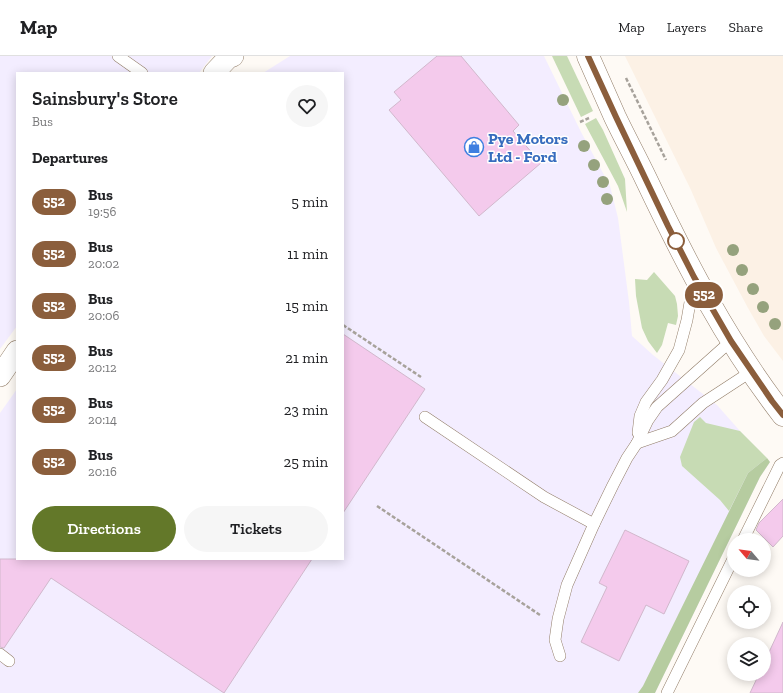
<!DOCTYPE html>
<html lang="en">
<head>
<meta charset="utf-8">
<style>
	body { margin:0; font-family:"Zilla Slab",serif; background:#f6f6f6; color:#202124; height:100vh; display:flex; flex-direction:column; font-size:15px; white-space:nowrap }
	* { box-sizing:border-box; margin:0 }
	p { font-size:13px; color:#757577 }
	.icon { flex:none; width:22px; height:22px; fill:none; stroke:currentColor; stroke-width:2; stroke-linecap:round; stroke-linejoin:round }
	.map { position:relative; flex:1; overflow:hidden }
	.side { position:absolute; left:16px; top:16px; width:328px; height:488px; display:flex; flex-direction:column; background:#fff; border-radius:0px; box-shadow:0 2px 10px #0003 }
	.side>* { flex:none }
	.badge { padding:0 8px; border-radius:13px; font-size:14px; line-height:26px }
	.needle { width:26px; rotate:299deg }
	.fabs { position:absolute; left:727px; top:477px; display:grid; gap:8px }
	.fabs a { display:grid; place-items:center; width:44px; height:44px; border-radius:50%; background:#fff; box-shadow:0 2px 10px #0003; font-size:20px }
	.map>.badge { position:absolute; translate:-50% -50%; box-shadow:0 0 0 2px #fff }
	h2 { padding:0 16px; font-size:15px; line-height:36px }
	.round { display:grid; place-items:center; flex:none; width:42px; height:42px; border-radius:21px; background:#f6f6f6 }
	.summary { display:flex; align-items:center; justify-content:space-between; height:68px; padding:0 16px }
	h1 { font-size:19px; font-weight:600; line-height:30px }
	.button { display:flex; gap:8px; margin-top:auto; padding:8px 16px }
	.button a { flex:1; height:46px; border-radius:24px; background:#637829; color:#fff; font-size:16px; font-weight:600; line-height:46px; text-align:center }
	.button a+a { background:#f6f6f6; color:#202124 }
	ul { padding:0; list-style:none }
	li { display:flex; align-items:center; gap:12px; height:52px; padding:0 16px }
	li div { flex:1 }
	li b { display:block; font-size:15px }
	li em { font-style:normal }
	li .badge { min-width:44px; font-weight:700; text-align:center }
	header { display:flex; align-items:center; gap:24px; box-sizing:border-box; height:56px; padding:0 20px; background:#fff; border-bottom:1px solid #e0e0e0 }
	header strong { font-size:19px }
	nav { display:flex; gap:22px; margin-inline-start:auto; font-size:14px }
	.map>svg:first-child { display:block }
</style>
</head>
<body>
<header>
<strong>Map</strong>
<nav><a>Map</a><a>Layers</a><a>Share</a></nav>
</header>
<div class="map">
<svg width="783" height="637" viewBox="0 0 783 637">
	<rect width="100%" height="100%" fill="#fefaf5"/>
	<g fill="#f3edff">
		<path d="M0,0h212l-13,17h-182v253l-17,23z"/>
		<path d="M290,0h254l37,76 29,54 8,32 11,84 3,34 21,19 64,50 23,26 30,31 -10,15 -105,216h-655v-280l17,-24v170h326v-486h-80z"/>
	</g>
	<path fill="#fcf1e5" d="M625,0h158v305l-19,-25 -16,-28 -32,-60 -25,-58z"/>
	<g fill="#c7dbb4">
		<path d="M552,0h15l26,55 -12,6z"/>
		<path d="M596,62l7,12 22,49 2,33 -9,-26 -33,-62z"/>
		<path d="M654,216l21,24 2,8 1,12 -2,9 -8,-2 -6,22 -5,8 -9,-12 -6,-13 -6,-32 -1,-17 12,1z"/>
		<path d="M700,361l6,6 34,8 27,27 -19,15 -19,38 -9,-11 -38,-34 -2,-9 14,-35z"/>
	</g>
	<path fill="#b6cca0" d="M767,402l3,4 -10,15 -105,216h-17l5,-7 105,-213z"/>
	<g fill="#f4caec" stroke="#d1b8cc">
		<path d="M437,0h24l58,69 -6,6 28,32 -62,53 -90,-106 12,-10 -7,-8z"/>
		<path d="M343,278l82,55 -82,124z"/>
		<path d="M783,443v37l-10,11 -17,-17 3,-7z"/>
		<path d="M625,474l64,31 -25,53 -18,-9 -27,56 -38,-19 26,-55 -8,-4z"/>
		<path d="M0,503h312l-88,134 -173,-115 -47,70 -4,-1z"/>
		<path d="M783,566v71h-33l9,-19h5v-11z"/>
	</g>
	<g fill="none" stroke-linecap="round" stroke-linejoin="round">
		<g stroke="#917c67" stroke-width="12">
			<g id="lane">
				<path d="M118,0l24,17"/>
				<path d="M425,361l119,80 50,27"/>
				<path d="M638,377l2,-17 6,-14 16,-22 17,-30 8,-30 7,-41"/>
				<path d="M637,387l35,-12 31,-28 49,-32"/>
				<path d="M743,484l37,-75 3,-2"/>
				<path d="M0,598l9,7"/>
				<path d="M560,600l-5,-16 3,-21 9,-34 27,-61 19,-39 14,-27 10,-15 11,-23 9,-13 74,-66"/>
				<path d="M667,637l67,-136"/>
			</g>
		</g>
		<g stroke="#917c67" stroke-width="22">
			<g id="street">
				<path d="M214,17l14,-15 5,-2"/>
				<path d="M0,320l17,-25"/>
			</g>
		</g>
		<g stroke="#917c67" stroke-width="23">
			<path id="highway" d="M588,0c9,20 18,41 27,61 10,21 21,41 31,62 40,84 80,162 137,236"/>
		</g>
		<g stroke="#a7a29b" stroke-width="2.5" stroke-dasharray="4 2" stroke-linecap="butt">
			<path d="M626,22l40,82"/>
			<path d="M580,66l9,-4"/>
			<path d="M343,269l78,52"/>
			<path d="M377,450l163,109"/>
		</g>
		<use href="#lane" stroke="#fff" stroke-width="11"/>
		<use href="#street" stroke="#fff" stroke-width="21"/>
		<use href="#highway" stroke="#fff" stroke-width="22"/>
	</g>
	<g fill="#95a27d">
		<circle cx="563" cy="44" r="6"/>
		<circle cx="584" cy="90" r="6"/>
		<circle cx="594" cy="109" r="6"/>
		<circle cx="603" cy="126" r="6"/>
		<circle cx="607" cy="143" r="6"/>
		<circle cx="733" cy="194" r="6"/>
		<circle cx="742" cy="214" r="6"/>
		<circle cx="753" cy="233" r="6"/>
		<circle cx="763" cy="251" r="6"/>
		<circle cx="775" cy="268" r="6"/>
	</g>
	<g fill="none" stroke-linecap="round" stroke-linejoin="round">
		<g stroke="#fff" stroke-width="9">
			<path id="line" d="M588,0l28,61 52,109 26,51 37,64 41,60 11,14"/>
		</g>
		<use href="#line" stroke="#8b5e3c" stroke-width="6"/>
	</g>
	<defs>
		<g id="shop-ring" transform="scale(1)"><circle r="9.5" fill="#fff" stroke="#3f7fe0" stroke-width="1.5"/><path d="M-5-2.5h2.3a2.7 3.5 0 0 1 5.4 0H5L5.5 6h-11ZM-1.5-2.5h3a1.5 2.3 0 0 0-3 0Z" fill="#3f7fe0"/></g>
	</defs>
	<g fill-rule="evenodd">
		<use href="#shop-ring" x="474" y="91"/>
	</g>
	<circle fill="#fff" stroke="#8b5e3c" stroke-width="2" cx="676" cy="185" r="8"/>
	<g text-anchor="middle" dominant-baseline="central" stroke-width="3" stroke-linejoin="round" paint-order="stroke">
		<g font-size="16" font-weight="bold" fill="#366cbe" stroke="#fff" text-anchor="start">
			<text x="488" y="82">Pye Motors<tspan x="488" dy="18">Ltd - Ford</tspan></text>
		</g>
	</g>
</svg>
<div class="fabs">
<a><svg class="needle" viewBox="-14 -14 28 28"><path d="M0-13l5 13h-10z" fill="#e53935"/><path d="M0 13l5-13h-10z" fill="#757577"/></svg></a>
<a><svg class="icon" aria-label="locate" viewBox="0 0 24 24"><circle cx="12" cy="12" r="6"/><path d="M12 2v4M12 18v4M2 12h4M18 12h4"/></svg></a>
<a><svg class="icon" aria-label="layers" viewBox="0 0 24 24"><path d="M12 4l9 5-9 5-9-5zM3 14l9 5 9-5"/></svg></a>
</div>
<b class="badge" style="left:704px;top:239px;background:#8b5e3c;color:#fff">552</b>
<section class="side">
<div class="summary"><div><h1>Sainsbury's Store</h1><p>Bus</p></div><a class="round"><svg class="icon" aria-label="heart" viewBox="0 0 24 24"><path d="M12 20l-8-8c-3-5 5-10 8-4 3-6 11-1 8 4z"/></svg></a></div>
<h2>Departures</h2>
<ul>
<li><span class="badge" style="background:#8b5e3c;color:#fff">552</span><div><b>Bus</b><p>19:56</p></div><em>5 min</em></li>
<li><span class="badge" style="background:#8b5e3c;color:#fff">552</span><div><b>Bus</b><p>20:02</p></div><em>11 min</em></li>
<li><span class="badge" style="background:#8b5e3c;color:#fff">552</span><div><b>Bus</b><p>20:06</p></div><em>15 min</em></li>
<li><span class="badge" style="background:#8b5e3c;color:#fff">552</span><div><b>Bus</b><p>20:12</p></div><em>21 min</em></li>
<li><span class="badge" style="background:#8b5e3c;color:#fff">552</span><div><b>Bus</b><p>20:14</p></div><em>23 min</em></li>
<li><span class="badge" style="background:#8b5e3c;color:#fff">552</span><div><b>Bus</b><p>20:16</p></div><em>25 min</em></li>
</ul>
<div class="button"><a>Directions</a><a>Tickets</a></div>
</section>
</div>
</body>
</html>
